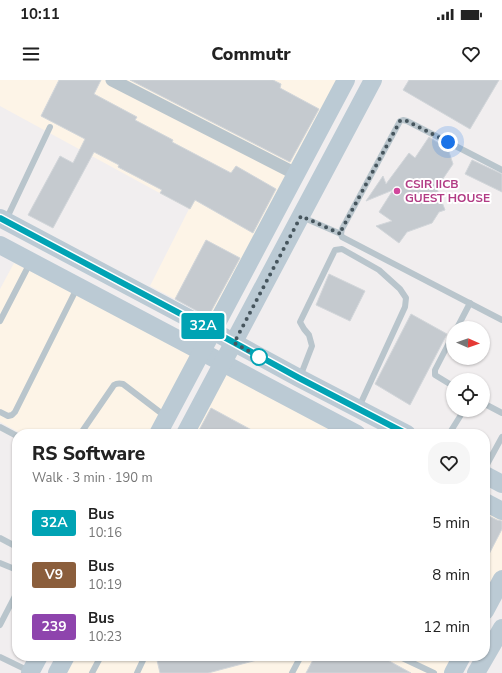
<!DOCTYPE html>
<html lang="en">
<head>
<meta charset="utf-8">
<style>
	body { margin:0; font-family:"Nunito Sans",sans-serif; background:#f6f6f6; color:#222; height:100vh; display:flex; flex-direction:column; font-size:15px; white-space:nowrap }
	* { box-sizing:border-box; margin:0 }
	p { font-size:13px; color:#767676 }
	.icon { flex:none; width:22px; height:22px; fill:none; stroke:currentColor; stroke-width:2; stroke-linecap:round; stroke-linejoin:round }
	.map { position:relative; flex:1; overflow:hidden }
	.drawer { position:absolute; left:12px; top:349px; width:478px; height:232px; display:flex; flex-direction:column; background:#fff; border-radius:16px; box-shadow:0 1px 3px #0004 }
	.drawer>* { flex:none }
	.badge { padding:0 8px; border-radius:3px; font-size:14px; line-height:26px }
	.needle { width:26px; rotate:92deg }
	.controls { position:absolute; left:446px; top:241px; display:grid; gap:8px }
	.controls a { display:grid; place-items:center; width:44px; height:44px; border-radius:50%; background:#fff; box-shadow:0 1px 3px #0004; font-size:20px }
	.you { position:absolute; width:20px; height:20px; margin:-10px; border:3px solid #fff; border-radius:50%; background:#1a73e8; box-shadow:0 0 0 6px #1a73e833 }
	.map>.badge { position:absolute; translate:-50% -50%; box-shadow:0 0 0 2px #fff }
	.round { display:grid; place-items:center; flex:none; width:42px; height:42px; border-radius:16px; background:#f6f6f6 }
	.overview { display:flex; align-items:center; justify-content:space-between; height:68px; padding:0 20px }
	h1 { font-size:19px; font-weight:800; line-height:30px }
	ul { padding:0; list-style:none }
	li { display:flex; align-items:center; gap:12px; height:52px; padding:0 20px }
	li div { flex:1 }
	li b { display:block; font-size:15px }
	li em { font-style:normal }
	li .badge { min-width:44px; font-weight:700; text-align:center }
	.status { display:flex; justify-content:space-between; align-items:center; height:28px; padding:0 20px; background:#fff; direction:ltr }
	.status svg { height:11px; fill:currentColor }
	header { display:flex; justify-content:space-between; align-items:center; height:52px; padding:0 20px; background:#fff; font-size:18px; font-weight:800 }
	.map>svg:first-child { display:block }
</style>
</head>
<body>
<div class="status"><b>10:11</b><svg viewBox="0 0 49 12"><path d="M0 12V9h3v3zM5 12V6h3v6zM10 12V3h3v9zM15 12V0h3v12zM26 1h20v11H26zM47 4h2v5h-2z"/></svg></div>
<header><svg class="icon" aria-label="menu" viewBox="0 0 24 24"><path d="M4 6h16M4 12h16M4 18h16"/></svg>Commutr<svg class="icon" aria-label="heart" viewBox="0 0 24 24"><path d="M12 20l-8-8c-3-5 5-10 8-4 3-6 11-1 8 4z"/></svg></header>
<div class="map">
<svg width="502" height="593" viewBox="0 0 502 593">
	<rect width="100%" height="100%" fill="#f1eeef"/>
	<g fill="#fdf4e7">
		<path d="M0,0h338l-125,239 -63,-33 39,-77 -189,-103z"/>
		<path d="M14,183l180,92 -43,79h-129l-22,-12v-133z"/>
		<path d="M225,291l120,63h-154z"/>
		<path d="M485,426l17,9v57l-17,32z"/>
		<path d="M72,576h384l-9,17h-384z"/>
	</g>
	<g fill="#c5cacf" stroke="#d2d6da">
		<path d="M59,0h42l-7,14 43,23 -2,3 38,20 -1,2 59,31 5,-7 40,23 -23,44 -58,-33 -5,9 -30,-16 2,-3 -44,-23 1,-2 -25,-13 -41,76 -25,-13 32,-59 13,7 12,-24 -44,-23z"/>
		<path d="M130,0h143l8,4 -1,4 39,21 -29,53z"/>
		<path d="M409,0h90l-29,49 -67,-39z"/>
		<path d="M429,57l19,12 5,15 -15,22 1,1 -2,2 8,21 -6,2 -7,11 -25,9 -8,11 -23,-17 16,-5 -13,-9 14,-22 -27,11 17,-25 3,8 23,-31 6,5z"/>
		<path d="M472,80l30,14v18l-37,-18z"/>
		<path d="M206,160l34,18 -32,59 -33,-18z"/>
		<path d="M329,194l36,17 -15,30 -34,-16z"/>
		<path d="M411,234l36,20 -37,71 -35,-21z"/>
		<path d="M211,328l48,26h-62z"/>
		<path d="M485,434l12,6 5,1v8l-17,33z"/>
		<path d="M156,576h22l6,4 14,-4h59v4l-49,13h-48z"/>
		<path d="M315,576h65l31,17h-105z"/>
	</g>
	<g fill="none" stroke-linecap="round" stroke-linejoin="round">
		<g stroke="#b9c5cc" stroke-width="6">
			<path d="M502,90l-95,-49 -4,-1 -3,1 -58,108 -1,5 1,3 160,83"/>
			<path d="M302,137l39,17"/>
			<path d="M6,140l44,-93"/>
			<path d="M0,241l30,-58"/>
			<path d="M457,248l13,-25"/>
			<path d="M453,255l-18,35v5l18,11"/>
			<path d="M300,297l12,-31 -3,-11 -5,-6 -4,-7 35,-72 7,-1 37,21 21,19 6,9 -1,9 -46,100"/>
			<path d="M483,323l19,10"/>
			<path d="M0,332l8,4 4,-1 3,-3 62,-124"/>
			<path d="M0,347l17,9"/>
			<path d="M81,353l33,-48c3,-2 5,-2 9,-1l42,32"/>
			<path d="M449,354l15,-24"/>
			<path d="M485,388l17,-31"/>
			<path d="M0,458l17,9"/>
			<path d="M0,483l17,7"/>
			<path d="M0,545l17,-33"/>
			<path d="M398,576l36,17"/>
			<path d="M0,577l29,14"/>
			<path d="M92,593l9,-17"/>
			<path d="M137,593l8,-17"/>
			<path d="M292,593l9,-17"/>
		</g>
		<path stroke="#b9c5cc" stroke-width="13" d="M112,0l184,94"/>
		<g stroke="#bbcad4" stroke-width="18">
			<path d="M0,138l213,113 86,47 108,56"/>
			<path d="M0,165l357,189"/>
			<path d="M158,354l188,-354"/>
			<path d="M185,354l188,-354"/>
			<path d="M485,395l17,9"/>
			<path d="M485,422l17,9"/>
			<path d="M485,531l17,-32"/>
			<path d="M30,593l9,-17"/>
			<path d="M57,593l9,-17"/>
			<path d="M453,593l9,-17"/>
			<path d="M476,593l26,-45"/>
		</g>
	</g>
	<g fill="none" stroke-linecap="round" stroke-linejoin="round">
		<g stroke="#fff" stroke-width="9">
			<path id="line" d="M0,138l213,113 86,47 108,56"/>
		</g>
		<use href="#line" stroke="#00a3b4" stroke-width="6"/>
		<path stroke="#46555d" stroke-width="4" stroke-dasharray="0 7.2" d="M259,277h1l-26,-14 67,-127 40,18 1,-5 58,-108 3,-1 4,1 41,21"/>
	</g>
	<circle fill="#d1479c" stroke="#fff" stroke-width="1.5" cx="397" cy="111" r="4"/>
	<circle fill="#fff" stroke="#00a3b4" stroke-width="2" cx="259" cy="277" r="8"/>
	<g text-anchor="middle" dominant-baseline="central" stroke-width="4" stroke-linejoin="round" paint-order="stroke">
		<g font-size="12" font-weight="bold" fill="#b23c85" stroke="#fff" text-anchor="start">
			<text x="405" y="104">CSIR IICB<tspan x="405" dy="14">GUEST HOUSE</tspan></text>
		</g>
	</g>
</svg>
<div class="controls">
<a><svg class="needle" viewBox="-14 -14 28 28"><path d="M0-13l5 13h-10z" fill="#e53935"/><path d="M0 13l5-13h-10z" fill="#767676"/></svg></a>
<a><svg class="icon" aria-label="locate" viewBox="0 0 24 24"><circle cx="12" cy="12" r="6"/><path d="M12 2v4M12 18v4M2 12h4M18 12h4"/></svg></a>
</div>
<div class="you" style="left:448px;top:62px"></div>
<b class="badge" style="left:203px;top:246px;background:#00a3b4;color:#fff">32A</b>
<section class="drawer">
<div class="overview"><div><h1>RS Software</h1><p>Walk · 3 min · 190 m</p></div><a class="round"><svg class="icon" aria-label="heart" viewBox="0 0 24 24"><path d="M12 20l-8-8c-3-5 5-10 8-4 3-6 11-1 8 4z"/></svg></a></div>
<ul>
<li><span class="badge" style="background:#00a3b4;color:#fff">32A</span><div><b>Bus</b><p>10:16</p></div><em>5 min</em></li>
<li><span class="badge" style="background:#8b5e3c;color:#fff">V9</span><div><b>Bus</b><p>10:19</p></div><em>8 min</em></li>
<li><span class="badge" style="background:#8e44ad;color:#fff">239</span><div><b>Bus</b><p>10:23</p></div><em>12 min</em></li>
</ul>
</section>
</div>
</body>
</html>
